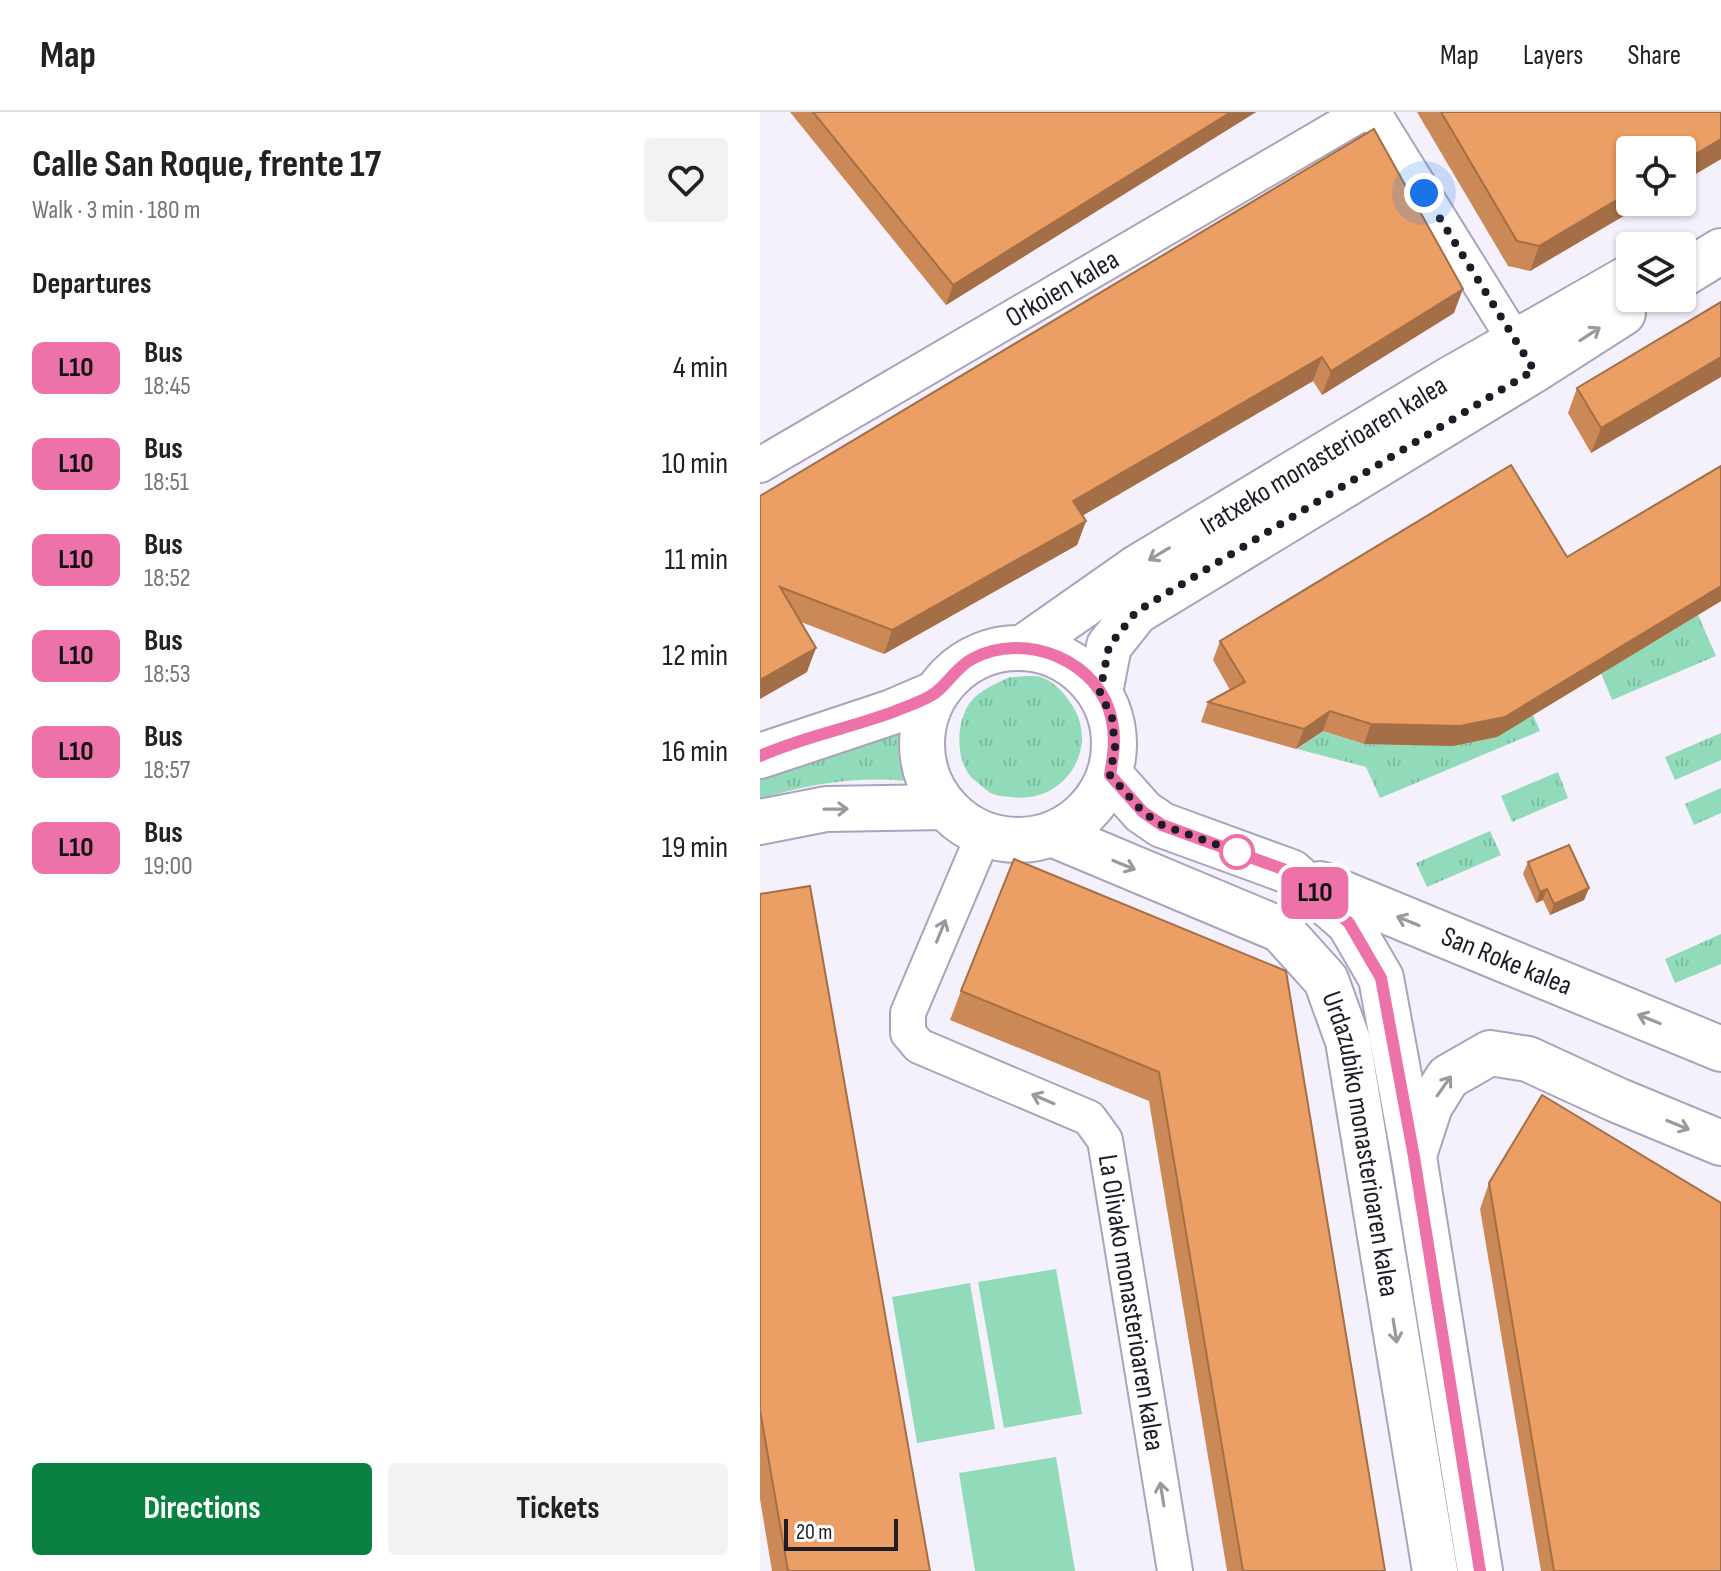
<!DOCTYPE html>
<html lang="en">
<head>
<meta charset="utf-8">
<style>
	body { margin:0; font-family:"Sofia Sans Condensed",sans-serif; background:#f2f2f2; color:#222; height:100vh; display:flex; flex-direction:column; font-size:30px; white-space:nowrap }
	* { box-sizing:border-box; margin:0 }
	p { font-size:26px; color:#767676 }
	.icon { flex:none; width:44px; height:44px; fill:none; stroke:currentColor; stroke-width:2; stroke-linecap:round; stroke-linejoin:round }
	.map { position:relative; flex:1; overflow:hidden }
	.sheet { display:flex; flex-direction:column; background:#fff; width:760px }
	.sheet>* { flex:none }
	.badge { padding:0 16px; border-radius:12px; font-size:28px; line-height:52px }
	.buttons { position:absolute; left:856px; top:24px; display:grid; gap:16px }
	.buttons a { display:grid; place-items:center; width:80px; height:80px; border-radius:8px; background:#fff; box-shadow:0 2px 6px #0004; font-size:40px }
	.scale { position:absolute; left:24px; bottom:20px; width:114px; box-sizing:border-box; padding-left:8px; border:4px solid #1f1c27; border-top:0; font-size:22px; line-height:28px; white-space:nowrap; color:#1f1c27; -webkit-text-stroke:6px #fff; paint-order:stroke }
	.you { position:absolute; width:40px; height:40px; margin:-20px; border:6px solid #fff; border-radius:50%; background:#1a73e8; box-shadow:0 0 0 12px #1a73e833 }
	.map>.badge { position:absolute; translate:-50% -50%; box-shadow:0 0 0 4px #fff }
	h2 { padding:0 32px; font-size:30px; line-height:72px }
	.round { display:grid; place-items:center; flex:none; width:84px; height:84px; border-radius:8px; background:#f2f2f2 }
	.summary { display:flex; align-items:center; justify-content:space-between; height:136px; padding:0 32px }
	h1 { font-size:38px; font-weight:700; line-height:60px }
	.button { display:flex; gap:16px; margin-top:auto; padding:16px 32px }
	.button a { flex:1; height:92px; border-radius:8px; background:#0b8043; color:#fff; font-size:32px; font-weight:700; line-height:92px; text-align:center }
	.button a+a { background:#f2f2f2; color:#222 }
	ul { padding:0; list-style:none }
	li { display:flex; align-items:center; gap:24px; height:96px; padding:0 32px }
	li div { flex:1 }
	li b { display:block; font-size:30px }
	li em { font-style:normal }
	li .badge { min-width:88px; font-weight:700; text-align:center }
	header { display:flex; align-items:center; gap:48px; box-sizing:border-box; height:112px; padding:0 40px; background:#fff; border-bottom:2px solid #e0e0e0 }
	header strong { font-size:38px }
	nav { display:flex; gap:44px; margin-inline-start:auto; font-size:28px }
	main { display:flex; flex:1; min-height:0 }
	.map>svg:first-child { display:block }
</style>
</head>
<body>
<header>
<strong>Map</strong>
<nav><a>Map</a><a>Layers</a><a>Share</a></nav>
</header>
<main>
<section class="sheet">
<div class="summary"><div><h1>Calle San Roque, frente 17</h1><p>Walk · 3 min · 180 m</p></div><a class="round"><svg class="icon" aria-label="heart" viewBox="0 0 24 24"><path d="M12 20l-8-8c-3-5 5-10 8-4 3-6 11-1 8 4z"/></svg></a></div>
<h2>Departures</h2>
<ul>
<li><span class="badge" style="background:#ed72aa;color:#111">L10</span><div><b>Bus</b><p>18:45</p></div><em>4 min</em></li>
<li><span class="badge" style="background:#ed72aa;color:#111">L10</span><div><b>Bus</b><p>18:51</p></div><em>10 min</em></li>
<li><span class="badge" style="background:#ed72aa;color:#111">L10</span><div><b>Bus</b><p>18:52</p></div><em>11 min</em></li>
<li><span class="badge" style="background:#ed72aa;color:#111">L10</span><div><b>Bus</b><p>18:53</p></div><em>12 min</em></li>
<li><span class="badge" style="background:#ed72aa;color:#111">L10</span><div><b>Bus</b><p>18:57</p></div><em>16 min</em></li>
<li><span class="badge" style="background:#ed72aa;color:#111">L10</span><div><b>Bus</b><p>19:00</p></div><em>19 min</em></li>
</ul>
<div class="button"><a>Directions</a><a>Tickets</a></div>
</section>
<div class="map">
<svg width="961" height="1459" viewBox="0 0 961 1459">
	<defs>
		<pattern id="grass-tufts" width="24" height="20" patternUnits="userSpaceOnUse" patternTransform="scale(2)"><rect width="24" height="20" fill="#91dbba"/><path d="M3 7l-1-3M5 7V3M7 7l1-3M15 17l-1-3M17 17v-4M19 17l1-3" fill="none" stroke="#7dbba0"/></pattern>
	</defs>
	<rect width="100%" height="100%" fill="#f4f1fc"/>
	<g fill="url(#grass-tufts)">
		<path d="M938,503l18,41 -104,44 -11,-27z"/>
		<path d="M250,565c9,0 22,-2 31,0 14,5 23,16 31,28 29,45 -10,100 -61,92 -6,-1 -13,-1 -18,-3 -7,-3 -14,-11 -20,-15 -18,-17 -17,-56 -4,-75 10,-14 26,-20 41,-27z"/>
		<path d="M773,603l7,16 -160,67 -14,-31 -69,-18 26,-18 41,13 89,2 44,-9z"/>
		<path d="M140,612l7,57c-50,-5 -99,3 -147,18v-29z"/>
		<path d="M961,621v27l-46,20 -10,-23z"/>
		<path d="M798,660l10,26 -56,24 -11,-26z"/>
		<path d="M961,676v25l-27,12 -9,-21z"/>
		<path d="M730,719l11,24 -74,32 -11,-24z"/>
		<path d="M961,822v30l-46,19 -10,-24z"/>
	</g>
	<g fill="#91dbba">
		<path d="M296,1157l26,145 -78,14 -26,-146z"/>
		<path d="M210,1171l25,146 -78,14 -25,-146z"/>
		<path d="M296,1345l19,114h-100l-16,-98z"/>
	</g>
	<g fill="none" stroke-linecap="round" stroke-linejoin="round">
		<g stroke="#aba3be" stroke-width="38">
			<g id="street">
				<path d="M613,0l156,251"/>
				<path id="s1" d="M0,353l604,-353"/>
				<path id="s2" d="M224,722l-76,179v20l11,13 170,72 16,22 70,431"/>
			</g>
		</g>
		<g stroke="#aba3be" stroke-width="48">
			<g id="secondary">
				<path d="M922,163l39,-24"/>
				<path id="s3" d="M264,535l114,-80 309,-186 183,-104"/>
				<circle cx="258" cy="632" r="96"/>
				<path d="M340,580l9,-46 27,-34 398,-242 89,-57"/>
				<path d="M0,644l132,-44 42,-18"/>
				<path d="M350,663l33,37 19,13 129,47 58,51 32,55 33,179 66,414"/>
				<path d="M0,710l66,-13 119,-2"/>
				<path id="s4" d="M292,722l229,96 45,50 22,61 87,530"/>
				<path id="s5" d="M560,772l401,165"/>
				<path d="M654,1043l16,-49 18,-29 42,-24 38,6 89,41 104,43"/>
			</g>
		</g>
		<use href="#street" stroke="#fff" stroke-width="34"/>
		<use href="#secondary" stroke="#fff" stroke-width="44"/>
	</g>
	<g fill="#ca8956">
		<path d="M30,0h466l-310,193z"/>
		<path d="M657,0h304v47l-191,112 -22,-5z"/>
		<path d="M961,190l-130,151 -23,-40 9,-25z"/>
		<path d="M694,201l-132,82 -9,-14 -231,134 4,6 -9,24 -193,109 -83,-32 6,50 -47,27v-203z"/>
		<path d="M961,354v135l-224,136 -44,9 -89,-2 -41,-13 -27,18 -95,-27 7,-20 22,-12 -17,-30 7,-19 347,-84z"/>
		<path d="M768,750l61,26 -5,12 -34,15 -7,-15 -7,3 -13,-29z"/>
		<path d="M0,782l170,677h-158l-12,-72z"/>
		<path d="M526,859l99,600h-158l-78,-470 -199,-81 11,-29z"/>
		<path d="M729,1071l232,388h-180l-61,-362z"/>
	</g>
	<g fill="#a46f46">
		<path d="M471,0h25l-310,193 7,-20z"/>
		<path d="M961,27v20l-39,23v-20z"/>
		<path d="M870,80v10h17l-117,69 9,-25z"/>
		<path d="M703,177l-9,24 -132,82 9,-24z"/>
		<path d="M562,245l-9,24 -248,145 8,-25z"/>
		<path d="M961,245v20l-130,76 10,-25z"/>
		<path d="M326,409l-9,24 -193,109 8,-24z"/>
		<path d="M961,474v15l-224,136 -44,9 -89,-2 7,-20z"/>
		<path d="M56,536l-9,24 -47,27v-19z"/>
		<path d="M570,599l-7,20 -27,18 8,-20z"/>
		<path d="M829,776l-5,12 -34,15 4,-11z"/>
		<path d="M787,777l-4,11 -7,3 4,-11z"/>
	</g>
	<g fill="#eb9f64" stroke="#a46f46" stroke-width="2">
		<path d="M53,0h418l-278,173z"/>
		<path d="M681,0h280v27l-39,23v-12h-52v42l-91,54 -22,-5z"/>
		<path d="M614,17l89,160 -132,82 -9,-14 -249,144 13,20 -194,109 -112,-43 36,61 -56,32v-184z"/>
		<path d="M961,190v55l-120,71 -24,-40z"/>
		<path d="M751,353l56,92 154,-91v120l-216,131 -45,9 -89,-2 -41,-13 -26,18 -96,-27 37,-20 -25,-41z"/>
		<path d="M809,733l20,43 -35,16 -7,-15 -7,3 -12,-30z"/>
		<path d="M254,747l272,112 99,600h-142l-84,-499 -198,-81z"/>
		<path d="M50,774l120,685h-142l-28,-161v-516z"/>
		<path d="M782,983l179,108v368h-167l-65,-388z"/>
	</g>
	<defs><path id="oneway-shaft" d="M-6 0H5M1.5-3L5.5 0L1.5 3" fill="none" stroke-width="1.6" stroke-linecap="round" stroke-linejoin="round" transform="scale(2)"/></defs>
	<g stroke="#9a999e">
		<use href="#oneway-shaft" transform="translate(830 222) rotate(-33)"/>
		<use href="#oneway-shaft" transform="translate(399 442) rotate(149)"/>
		<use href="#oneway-shaft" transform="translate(76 697) rotate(-1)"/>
		<use href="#oneway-shaft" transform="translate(364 753) rotate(22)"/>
		<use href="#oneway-shaft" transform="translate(648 809) rotate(-158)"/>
		<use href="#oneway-shaft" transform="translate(181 819) rotate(-68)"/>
		<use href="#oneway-shaft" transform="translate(889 907) rotate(-158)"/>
		<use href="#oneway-shaft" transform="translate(684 974) rotate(-55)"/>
		<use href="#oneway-shaft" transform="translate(283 987) rotate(-157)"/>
		<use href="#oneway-shaft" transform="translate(918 1013) rotate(22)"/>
		<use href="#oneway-shaft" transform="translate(635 1219) rotate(81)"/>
		<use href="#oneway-shaft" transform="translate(402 1382) rotate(-99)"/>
	</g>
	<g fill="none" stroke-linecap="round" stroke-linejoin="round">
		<g stroke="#fff" stroke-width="18">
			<path id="line" d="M0,644c42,-19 90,-28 133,-44 12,-5 28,-10 39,-17 14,-8 23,-27 40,-36 53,-29 129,2 140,62 4,19 1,36 -2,54l33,37 19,13 129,47 58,51 32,55 33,179 66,414"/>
		</g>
		<use href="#line" stroke="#ed72aa" stroke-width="12"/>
		<path stroke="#1f1c27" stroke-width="8" stroke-dasharray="0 14.4" d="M477,740l3,1 -78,-28 -19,-13 -33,-37 5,-28 -3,-29 -12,-26 9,-46 27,-34 398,-242 -110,-177"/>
	</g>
	<circle fill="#fff" stroke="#ed72aa" stroke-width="4" cx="477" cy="740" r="16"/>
	<g text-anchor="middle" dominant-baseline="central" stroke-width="7" stroke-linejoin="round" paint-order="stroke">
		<g font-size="28" fill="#1f1c27" stroke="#fff">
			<text stroke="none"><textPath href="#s1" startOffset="350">Orkoien kalea</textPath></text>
			<text stroke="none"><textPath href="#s3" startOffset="356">Iratxeko monasterioaren kalea</textPath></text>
			<text stroke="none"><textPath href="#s5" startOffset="202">San Roke kalea</textPath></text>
			<text stroke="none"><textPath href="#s4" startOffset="484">Urdazubiko monasterioaren kalea</textPath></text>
			<text stroke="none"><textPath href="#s2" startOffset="608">La Olivako monasterioaren kalea</textPath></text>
		</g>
	</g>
</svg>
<div class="buttons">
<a><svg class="icon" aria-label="locate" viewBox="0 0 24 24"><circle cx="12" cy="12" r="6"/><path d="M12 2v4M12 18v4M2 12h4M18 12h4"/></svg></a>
<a><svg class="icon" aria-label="layers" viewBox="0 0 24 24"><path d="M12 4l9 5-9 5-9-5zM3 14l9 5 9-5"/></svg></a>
</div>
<div class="scale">20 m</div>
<div class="you" style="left:664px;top:81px"></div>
<b class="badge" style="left:555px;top:781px;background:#ed72aa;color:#111">L10</b>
</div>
</main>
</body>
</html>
